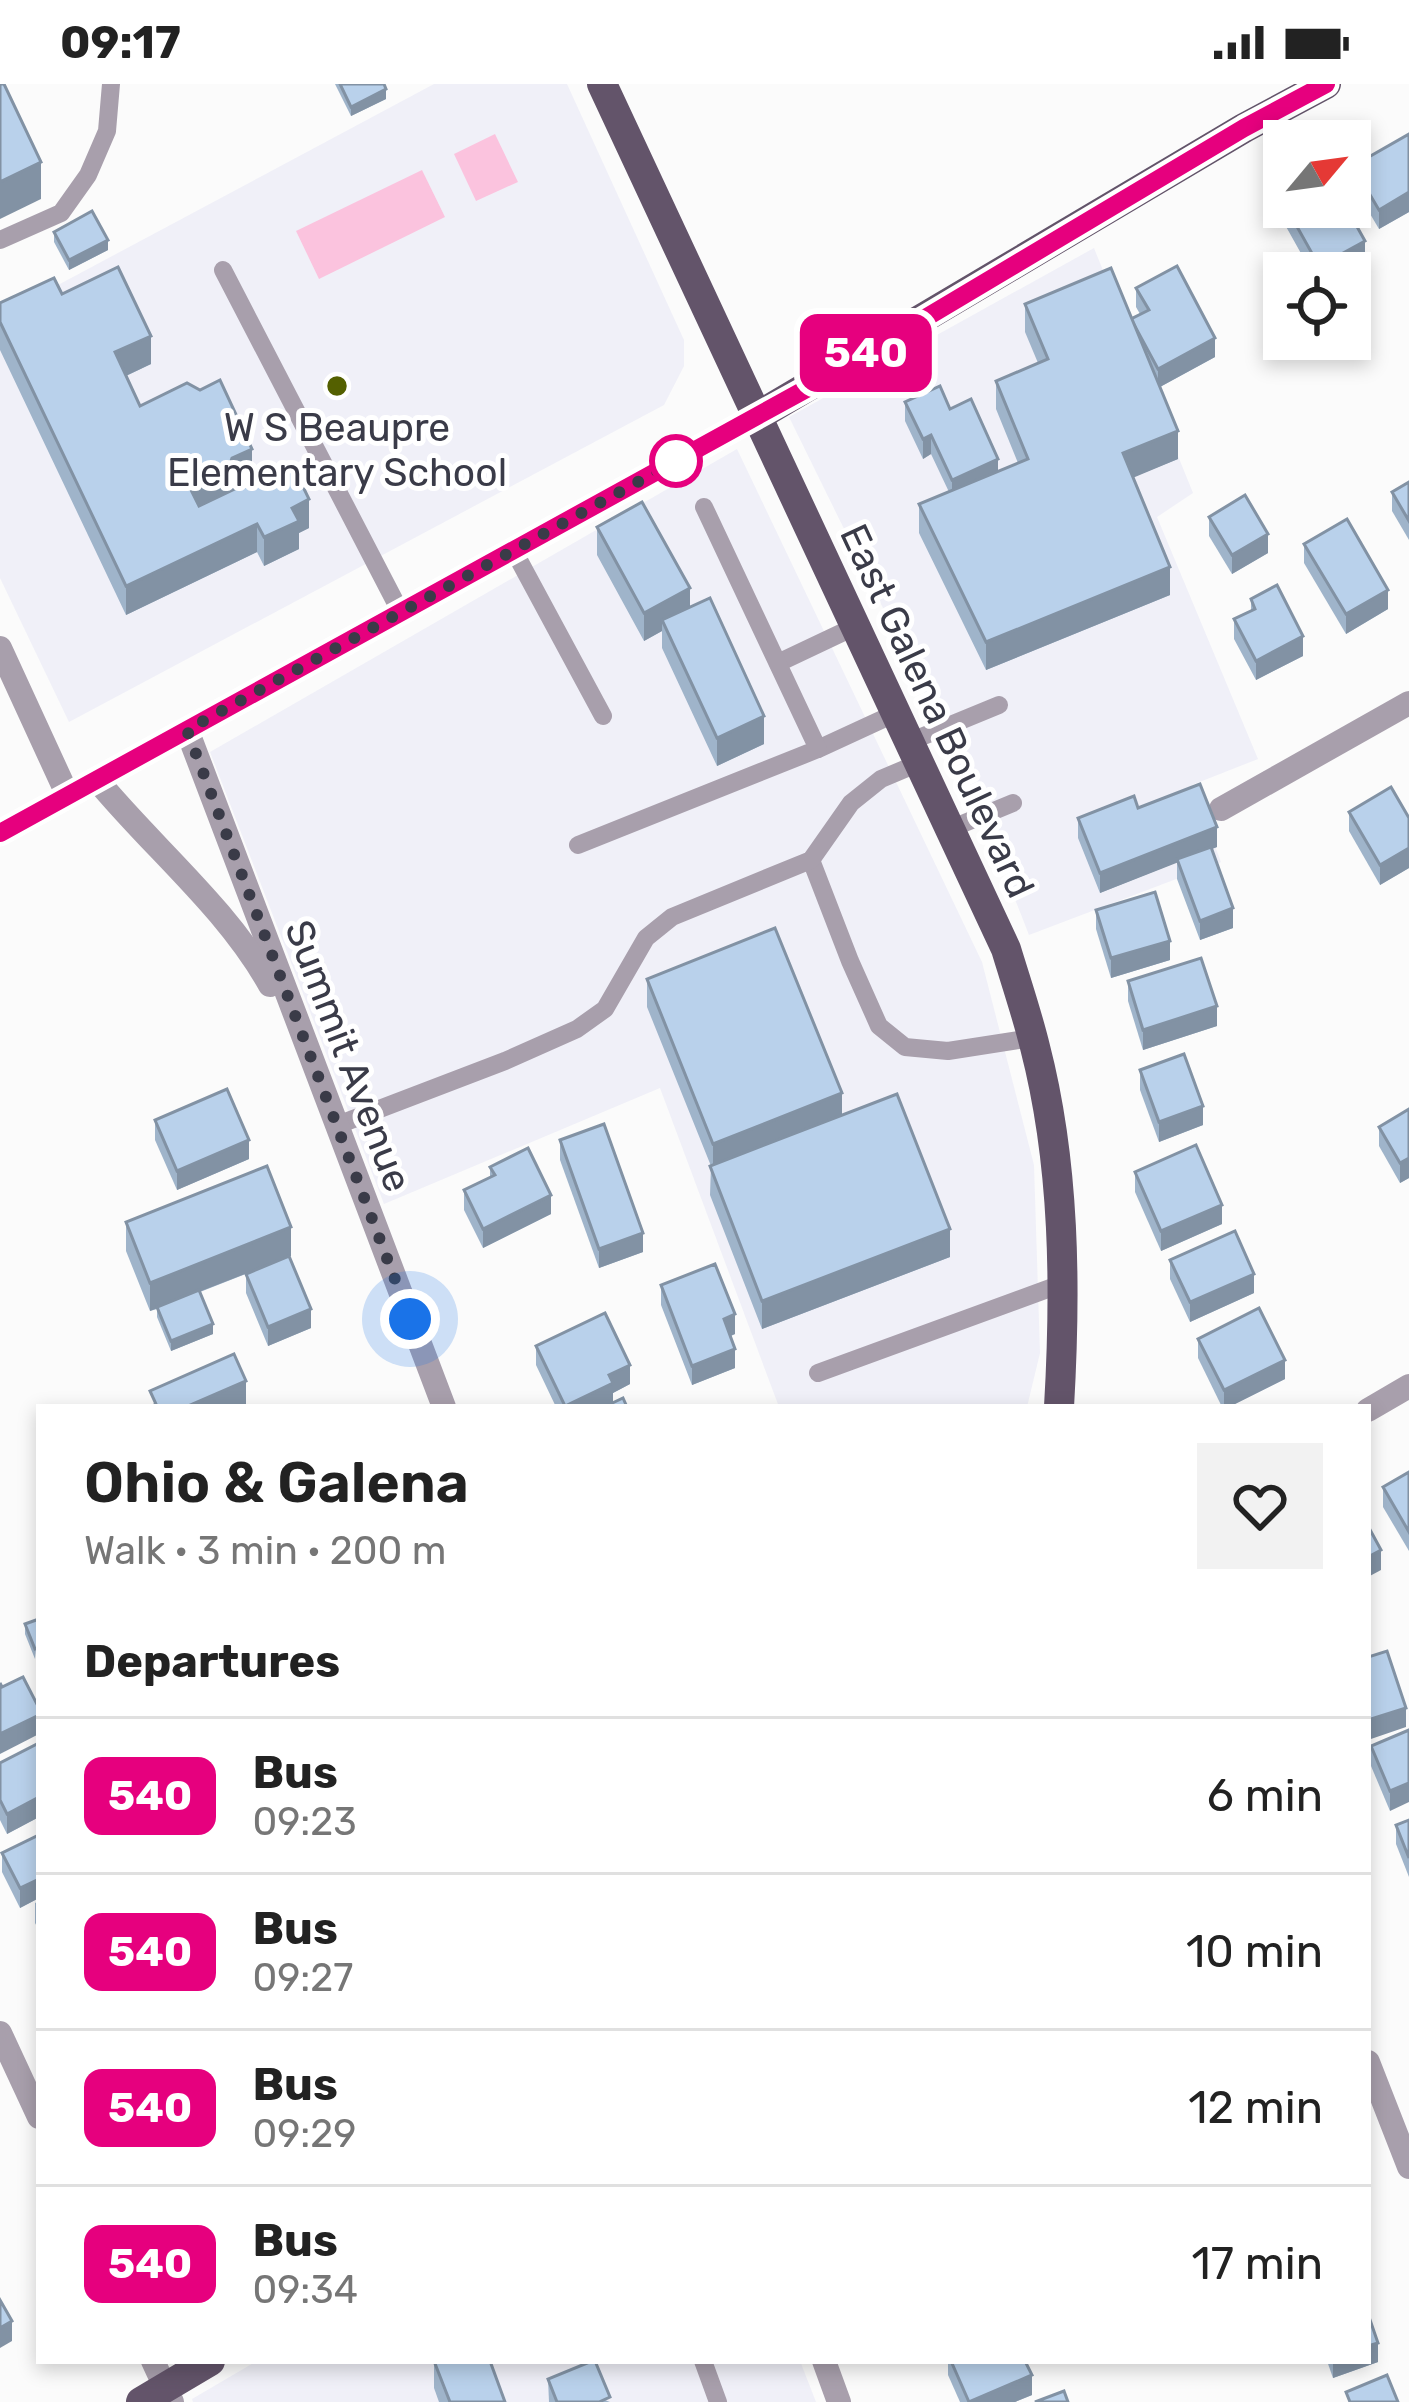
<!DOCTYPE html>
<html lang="en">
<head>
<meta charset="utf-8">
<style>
	body { margin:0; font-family:Rubik,sans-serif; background:#f2f2f2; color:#222; height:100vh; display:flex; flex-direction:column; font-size:45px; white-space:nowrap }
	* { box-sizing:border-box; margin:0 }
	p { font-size:39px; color:#767676 }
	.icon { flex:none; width:66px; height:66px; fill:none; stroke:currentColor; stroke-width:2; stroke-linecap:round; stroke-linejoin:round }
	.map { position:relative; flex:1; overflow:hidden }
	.drawer { position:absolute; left:36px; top:1320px; width:1335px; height:960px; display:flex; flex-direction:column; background:#fff; border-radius:0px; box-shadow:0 6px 18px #0003 }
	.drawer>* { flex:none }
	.badge { padding:0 24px; border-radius:18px; font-size:42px; line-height:78px }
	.needle { width:78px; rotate:61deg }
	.buttons { position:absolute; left:1263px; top:36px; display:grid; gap:24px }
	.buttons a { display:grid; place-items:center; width:108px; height:108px; border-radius:0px; background:#fff; box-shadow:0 6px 18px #0003; font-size:60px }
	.you { position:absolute; width:60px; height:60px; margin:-30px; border:9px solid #fff; border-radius:50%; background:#1a73e8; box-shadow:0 0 0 18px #1a73e833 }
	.map>.badge { position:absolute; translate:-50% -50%; box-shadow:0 0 0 6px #fff }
	h2 { padding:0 48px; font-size:45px; line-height:108px }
	.round { display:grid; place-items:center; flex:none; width:126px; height:126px; border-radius:0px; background:#f2f2f2 }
	.headline { display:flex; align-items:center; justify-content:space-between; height:204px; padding:0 48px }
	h1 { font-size:57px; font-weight:600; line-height:90px }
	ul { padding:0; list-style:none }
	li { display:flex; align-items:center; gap:36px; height:156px; padding:0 48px; border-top:3px solid #e0e0e0 }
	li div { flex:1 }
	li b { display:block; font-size:45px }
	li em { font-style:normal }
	li .badge { min-width:132px; font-weight:700; text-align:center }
	.status { display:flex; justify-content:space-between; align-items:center; height:84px; padding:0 60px; background:#fff; direction:ltr }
	.status svg { height:33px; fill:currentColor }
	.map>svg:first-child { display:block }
</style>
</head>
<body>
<div class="status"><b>09:17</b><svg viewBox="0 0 49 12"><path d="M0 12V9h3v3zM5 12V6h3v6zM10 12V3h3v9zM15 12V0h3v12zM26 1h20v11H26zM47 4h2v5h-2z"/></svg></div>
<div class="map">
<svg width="1409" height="2318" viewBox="0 0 1409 2318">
	<rect width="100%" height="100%" fill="#fbfbfb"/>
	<g fill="#f0f0f8">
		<path d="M434,0h133l117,256v26l-20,39 -595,317 -69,-144v-262z"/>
		<path d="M1094,164l99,245 -36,24 101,242 -66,26 29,77 -192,73 -58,-148 -182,-370z"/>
		<path d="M737,365l245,513 52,203 6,188 -13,54h-248l-119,-319 -276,116 -174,-452z"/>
		<path d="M257,2277h543l16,41h-623l-1,-3z"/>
	</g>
	<g fill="#fbc3de">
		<path d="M495,50l23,48 -42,19 -22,-47z"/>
		<path d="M422,86l23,47 -126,62 -23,-48z"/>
	</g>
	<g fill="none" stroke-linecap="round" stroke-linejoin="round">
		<g stroke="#a89fac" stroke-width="18">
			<path d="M0,156l61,-27 27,-38 19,-44 4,-47"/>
			<path d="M223,186l178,343"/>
			<path d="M514,467l89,165"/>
			<path d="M778,579l76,-36"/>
			<path d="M909,658l90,-37"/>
			<path d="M818,665l78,-36"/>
			<path d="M950,745l63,-26"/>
			<path d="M578,761l240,-96 -114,-242"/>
			<path d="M811,776l39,101 29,65 26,21 43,4 84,-13"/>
			<path d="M335,1042l170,-65 72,-32 28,-20 41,-71 26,-21 139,-57 40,-57 30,-24 38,-16"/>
			<path d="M818,1289l246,-90"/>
			<path d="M703,2277l15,41"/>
		</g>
		<g stroke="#a89fac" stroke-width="24">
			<path d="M0,564l68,148"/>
			<path d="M187,646l257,677"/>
			<path d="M97,696c57,69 129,127 173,205"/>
			<path d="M1221,725l188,-106"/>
			<path d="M0,749l756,-416"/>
			<path d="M1368,1326l41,-24"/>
			<path d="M0,1949l39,84"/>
			<path d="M1368,1978l41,105"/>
			<path d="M153,2277l19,41"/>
			<path d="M824,2277l15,41"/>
		</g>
		<g stroke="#63546a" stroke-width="30">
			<path d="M602,0l404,865c10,33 21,65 29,98 30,116 31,241 24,360"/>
			<path d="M756,333l488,-289 82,-44"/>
			<path d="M141,2318l69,-41"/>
		</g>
	</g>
	<g fill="#9fb4ca">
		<path d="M335,0h49l2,15 -35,17z"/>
		<path d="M1409,50v78l-30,17 -26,-44v-19z"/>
		<path d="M1284,120v3h62l19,53 -15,8v18v-13h-38l-28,-50z"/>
		<path d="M54,148l54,18 -39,20 -15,-28z"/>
		<path d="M1136,204l79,69 -55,30 18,72 -45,18 37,118 -184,75 -67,-137v-29l30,-12 -18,-38 -8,5 -18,-38v-19l45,7 48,63 20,-9 -22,-54v-28l42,-18 -13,-31v-28l107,15 8,-5 -4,-7z"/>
		<path d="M62,210l89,70 -25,12 14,30 112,71 -20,10 -2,4 79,37 -10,5v16l-35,17 -7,-14 -131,63 -126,-265v-47z"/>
		<path d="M1409,398v58l-17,-29v-19z"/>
		<path d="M1209,433l59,36 -36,21 -23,-38z"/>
		<path d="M597,443l93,80 74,137 -47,22 -55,-118v-17l-18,10 -47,-86z"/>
		<path d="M1304,460l84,65 -42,25 -42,-71z"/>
		<path d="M1251,515l52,57 -47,24 -22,-41v-20l17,-8z"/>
		<path d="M1138,724l79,39 -6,2 22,79 -33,12 -23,-61v-17l-77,31 -22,-55v-20z"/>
		<path d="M1349,728l60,6v50l-29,17 -31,-54z"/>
		<path d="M1096,826l74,50 -59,18 -15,-49z"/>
		<path d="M647,895l195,137 108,141 -188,72 -52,-134 1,-29 -64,-159z"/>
		<path d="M1128,897l89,45 -74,24 -15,-49z"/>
		<path d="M1140,986l63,55 -44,17 -19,-52z"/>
		<path d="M1409,1025v69l-9,5 -21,-37v-19z"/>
		<path d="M155,1036l94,39 -72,31 -22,-50z"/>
		<path d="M560,1056l83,112 -44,16 -39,-108z"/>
		<path d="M490,1083l61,47 -68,34 -19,-38v-20l26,-13z"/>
		<path d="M1135,1088l87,52 -61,27 -26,-59z"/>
		<path d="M126,1138l165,34h-2l22,72 -43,18 -22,-53v-19l20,-8 -66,26 13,42 -42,17 -14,-34v-8l-7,2 -24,-60z"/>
		<path d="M1170,1176l84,33 -64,29 -20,-43z"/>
		<path d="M661,1201l74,49 -4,2 4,32 -43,17 -31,-80z"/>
		<path d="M1198,1255l87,40 -56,28h-7l-24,-49z"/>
		<path d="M536,1262l94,38 -17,9 -10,14h-47l-20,-42z"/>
		<path d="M1409,1388v79l-26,-44v-20z"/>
		<path d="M39,1535l-4,40 -10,-25v-10z"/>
		<path d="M1409,1646l-19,81 -19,-45v-20z"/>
		<path d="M39,1659v74l-32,17 -7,-14v-57z"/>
		<path d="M1409,1736v57l-13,-33v-19z"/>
		<path d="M39,1751v63l-19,10 -18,-36v-19z"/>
		<path d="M39,1817v29l-4,-7v-20z"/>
		<path d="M434,2277l71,41h-66l-5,-14z"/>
		<path d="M948,2277h77l7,34 -17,7h-55l-12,-27z"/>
		<path d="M1327,2277h41l10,1 -45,16z"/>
		<path d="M548,2295l62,23h-61z"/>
	</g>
	<g fill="#8292a4">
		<path d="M386,5v10l-35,17v-9z"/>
		<path d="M41,78v37l-41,20v-37z"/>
		<path d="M1409,108v20l-30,17v-19z"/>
		<path d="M108,156v10l-39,20v-10z"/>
		<path d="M1365,157v19l-15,8v18v-13h-11l4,-20z"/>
		<path d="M151,252v28l-36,17v-29z"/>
		<path d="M1215,254v19l-57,31v-19z"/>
		<path d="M1178,347v28l-55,23v-29z"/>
		<path d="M931,351v19l-8,5v-20z"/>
		<path d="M252,365v28l-20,10 -4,11 -38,18v-28l42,-30z"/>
		<path d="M998,375v19l-46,21v-19z"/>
		<path d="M309,415v29l-10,5v16l-35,17v-29l28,-29z"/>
		<path d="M257,440v28l-131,63v-29z"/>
		<path d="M1268,450v19l-36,21v-19z"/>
		<path d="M1170,483v28l-184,75v-28z"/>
		<path d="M690,504v28l-28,4v11l-18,10v-28z"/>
		<path d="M1388,506v19l-42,25v-20z"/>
		<path d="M1303,552v20l-47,24v-19z"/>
		<path d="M764,632v28l-47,22v-28z"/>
		<path d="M1217,743v20l-117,46v-20z"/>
		<path d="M1409,764v20l-29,17v-20z"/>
		<path d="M1233,824v20l-33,12v-19z"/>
		<path d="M1170,857v19l-59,18v-20z"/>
		<path d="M1217,922v20l-74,24v-20z"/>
		<path d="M842,1009v28l-129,51v-28z"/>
		<path d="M1203,1022v19l-44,17v-20z"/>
		<path d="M249,1056v19l-72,31v-19z"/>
		<path d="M1409,1074v20l-9,5v-20z"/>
		<path d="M551,1111v19l-68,34v-19z"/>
		<path d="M1222,1121v19l-61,27v-20z"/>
		<path d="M291,1143v29l-141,55v-28z"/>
		<path d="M950,1145v28l-188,72v-28z"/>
		<path d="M643,1149v19l-44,16v-19z"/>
		<path d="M1254,1190v19l-64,29v-20z"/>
		<path d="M311,1225v19l-43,18v-19z"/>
		<path d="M735,1230v20l-11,4v-19z"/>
		<path d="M213,1240v10l-42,17v-10z"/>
		<path d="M735,1265v19l-43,17v-19z"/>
		<path d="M1285,1276v19l-56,28h-5v-17z"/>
		<path d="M630,1281v19l-17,9v9l-10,5h-38l44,-32z"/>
		<path d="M246,1297v26h-60z"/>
		<path d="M1381,1466v20l-13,7v-20z"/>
		<path d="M1406,1624v19l-38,13v-20z"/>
		<path d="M39,1631v19l-39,20v-20z"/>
		<path d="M1409,1699v19l-19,9v-20z"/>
		<path d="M39,1713v20l-32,17v-20z"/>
		<path d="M39,1795v19l-19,10v-20z"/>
		<path d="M12,2237v20l-12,7v-20z"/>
		<path d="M1378,2259v19l-45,16v-17h35v-15z"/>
		<path d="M1032,2291v20l-17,7h-45z"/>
	</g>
	<g fill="#b9d1eb" stroke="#8292a4" stroke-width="3">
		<path d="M0,0h4l37,78 -41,20z"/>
		<path d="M340,0h44l2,5 -35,18z"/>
		<path d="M1409,50v58l-30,18 -26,-44z"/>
		<path d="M1286,123h60l19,34 -22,12 7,13 -11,7h-16z"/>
		<path d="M92,127l16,29 -39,20 -15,-28z"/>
		<path d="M1177,182l38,72 -57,31 -27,-50 18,-9 -13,-22z"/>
		<path d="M118,183l33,69 -36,16 25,54 47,-23 13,7 20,-10 32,69 -20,9 -4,11 -38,19 9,18 92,-44 18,37 -17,9 7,13 -35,16 -7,-13 -131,62 -126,-264v-19l54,-25 8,16z"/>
		<path d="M1111,184l67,163 -55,22 47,114 -184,75 -67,-138 109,-45 -32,-78 52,-22 -23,-55z"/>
		<path d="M940,302l10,23 21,-10 27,60 -46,21 -21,-45 -8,4 -18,-37z"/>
		<path d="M1409,398v39l-17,-29z"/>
		<path d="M1245,411l23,39 -36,21 -23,-38z"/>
		<path d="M642,418l48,86 -46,25 -47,-86z"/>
		<path d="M1347,435l41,71 -42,24 -42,-70z"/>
		<path d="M1277,501l26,51 -47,25 -22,-42 21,-10 -4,-10z"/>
		<path d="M710,514l54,118 -47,22 -55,-118z"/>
		<path d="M1200,700l17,43 -117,46 -22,-55 56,-22 4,12z"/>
		<path d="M1391,703l18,31v30l-29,17 -31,-53z"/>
		<path d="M1211,763l22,61 -33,13 -23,-62z"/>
		<path d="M1155,808l15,49 -59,17 -15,-48z"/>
		<path d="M775,844l67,165 -129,51 -66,-165z"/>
		<path d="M1201,874l16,48 -74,24 -15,-49z"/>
		<path d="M1184,970l19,52 -44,16 -19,-52z"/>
		<path d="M227,1005l22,51 -72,31 -22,-51z"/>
		<path d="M897,1010l53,135 -188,72 -52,-135z"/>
		<path d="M1409,1025v49l-9,5 -21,-36z"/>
		<path d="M604,1040l39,109 -44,16 -39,-109z"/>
		<path d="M1196,1061l26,60 -61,26 -26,-59z"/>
		<path d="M528,1064l23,47 -68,34 -19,-39 31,-15 -5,-8z"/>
		<path d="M267,1082l24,61 -141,56 -24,-61z"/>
		<path d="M1235,1147l19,43 -64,28 -20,-42z"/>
		<path d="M289,1172l22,53 -43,18 -22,-53z"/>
		<path d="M715,1180l20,50 -11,5 11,30 -43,17 -31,-81z"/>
		<path d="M199,1206l14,34 -42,17 -14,-34z"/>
		<path d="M1259,1224l26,52 -61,30 -26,-51z"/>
		<path d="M605,1229l25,52 -21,10 4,8 -48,23 -29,-60z"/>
		<path d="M234,1270l12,27 -60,26h-36l6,-3 -6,-13z"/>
		<path d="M623,1314l4,9h-23z"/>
		<path d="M1409,1388v60l-26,-45z"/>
		<path d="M1368,1442l13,24 -13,7z"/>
		<path d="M39,1535v28l-4,2 -10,-25z"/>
		<path d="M1387,1567l19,57 -38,12v-63z"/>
		<path d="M23,1593l16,31v7l-39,19v-51l2,4z"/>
		<path d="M1409,1646v53l-19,8 -19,-45z"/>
		<path d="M39,1659v54l-32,17 -7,-14v-37z"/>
		<path d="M1409,1736v38l-13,-33z"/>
		<path d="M39,1751v44l-19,9 -18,-35z"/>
		<path d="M0,2216l12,21 -12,7z"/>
		<path d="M1368,2230l10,29 -10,3z"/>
		<path d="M434,2277h56l15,41h-55z"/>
		<path d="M592,2277h3l15,36 -11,5h-42l-9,-23z"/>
		<path d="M951,2277h74l7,14 -63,27z"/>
		<path d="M1387,2291l11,27h-48l-4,-10z"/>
		<path d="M1064,2307l4,11h-33z"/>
	</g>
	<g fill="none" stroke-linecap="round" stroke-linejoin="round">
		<g stroke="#fff" stroke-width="27">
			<path id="line" d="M0,749l808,-445 436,-260 82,-44"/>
		</g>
		<use href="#line" stroke="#e6007e" stroke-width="18"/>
		<path stroke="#3a3b48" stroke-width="12" stroke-dasharray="0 21.6" d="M410,1235l-223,-589 489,-269"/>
	</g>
	<circle fill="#546000" stroke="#fff" stroke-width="4.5" cx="337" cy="302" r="12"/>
	<circle fill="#fff" stroke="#e6007e" stroke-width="6" cx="676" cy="377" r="24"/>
	<g text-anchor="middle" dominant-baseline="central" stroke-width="10" stroke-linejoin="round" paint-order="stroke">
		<g font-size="39" fill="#3a3b48" stroke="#fff">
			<text x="337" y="344">W S Beaupre<tspan x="337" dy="45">Elementary School</tspan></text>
		</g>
		<g font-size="39" fill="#3a3b48" stroke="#fff">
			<text transform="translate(937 627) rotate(65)">East Galena Boulevard</text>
			<text transform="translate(348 972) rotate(69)">Summit Avenue</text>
		</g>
	</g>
</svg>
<div class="buttons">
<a><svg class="needle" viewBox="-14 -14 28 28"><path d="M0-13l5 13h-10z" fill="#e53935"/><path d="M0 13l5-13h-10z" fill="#767676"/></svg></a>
<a><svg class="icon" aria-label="locate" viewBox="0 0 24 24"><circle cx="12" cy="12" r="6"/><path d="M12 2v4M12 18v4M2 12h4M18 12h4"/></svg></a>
</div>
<div class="you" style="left:410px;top:1235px"></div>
<b class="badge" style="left:866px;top:269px;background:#e6007e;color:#fff">540</b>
<section class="drawer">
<div class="headline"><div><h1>Ohio &amp; Galena</h1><p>Walk · 3 min · 200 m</p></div><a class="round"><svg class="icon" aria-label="heart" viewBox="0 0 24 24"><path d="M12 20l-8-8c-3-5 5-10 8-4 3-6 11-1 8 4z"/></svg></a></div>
<h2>Departures</h2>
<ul>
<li><span class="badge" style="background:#e6007e;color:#fff">540</span><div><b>Bus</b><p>09:23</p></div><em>6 min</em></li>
<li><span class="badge" style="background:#e6007e;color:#fff">540</span><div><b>Bus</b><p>09:27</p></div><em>10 min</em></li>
<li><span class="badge" style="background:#e6007e;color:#fff">540</span><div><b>Bus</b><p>09:29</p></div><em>12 min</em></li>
<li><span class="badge" style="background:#e6007e;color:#fff">540</span><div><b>Bus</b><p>09:34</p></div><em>17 min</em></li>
</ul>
</section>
</div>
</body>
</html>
